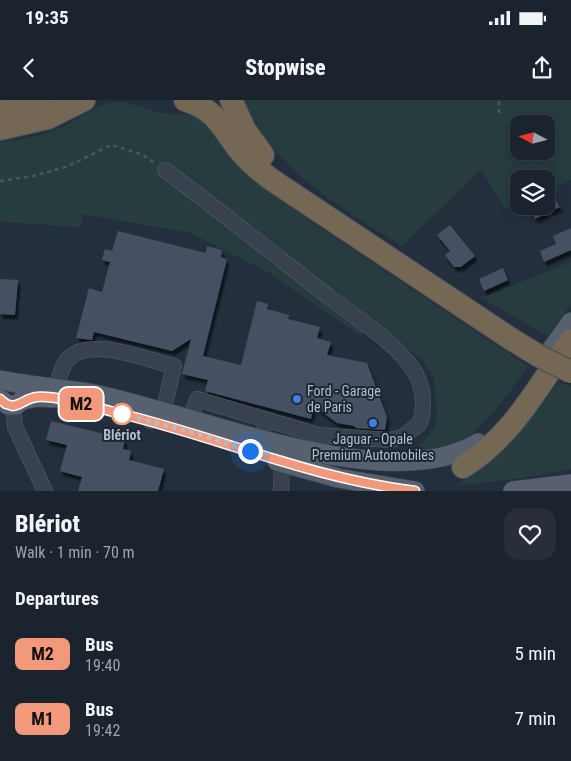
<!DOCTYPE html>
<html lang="en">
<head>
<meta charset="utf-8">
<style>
	body { margin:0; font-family:"Roboto Condensed",sans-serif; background:#282f3a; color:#f1f3f6; height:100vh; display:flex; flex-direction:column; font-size:19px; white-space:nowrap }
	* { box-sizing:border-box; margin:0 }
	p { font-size:16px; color:#a0a4aa }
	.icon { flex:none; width:28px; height:28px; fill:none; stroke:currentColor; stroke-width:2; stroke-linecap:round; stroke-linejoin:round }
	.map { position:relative; height:391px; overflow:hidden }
	.side { display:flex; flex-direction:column; background:#1b232e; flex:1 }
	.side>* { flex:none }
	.badge { padding:0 10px; border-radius:8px; font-size:18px; line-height:32px }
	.needle { width:32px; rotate:277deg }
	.controls { position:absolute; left:510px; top:15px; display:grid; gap:10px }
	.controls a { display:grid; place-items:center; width:45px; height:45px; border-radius:10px; background:#1b232e; box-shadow:0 2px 12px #0003,0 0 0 1px #39404a; font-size:25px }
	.you { position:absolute; width:25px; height:25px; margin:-12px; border:4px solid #fff; border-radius:50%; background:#1a73e8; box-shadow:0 0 0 8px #1a73e833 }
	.map>.badge { position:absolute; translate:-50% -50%; box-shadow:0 0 0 2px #fff }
	h2 { padding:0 15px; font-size:19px; line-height:45px }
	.round { display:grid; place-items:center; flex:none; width:52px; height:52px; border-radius:15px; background:#282f3a }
	.summary { display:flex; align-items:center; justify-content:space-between; height:85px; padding:0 15px }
	h1 { font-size:24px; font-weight:800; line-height:38px }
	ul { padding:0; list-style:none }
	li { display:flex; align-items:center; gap:15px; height:65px; padding:0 15px }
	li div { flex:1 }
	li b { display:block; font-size:19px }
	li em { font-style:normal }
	li .badge { min-width:55px; font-weight:700; text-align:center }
	.status { display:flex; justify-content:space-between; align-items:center; height:35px; padding:0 25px; background:#1b232e; direction:ltr }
	.status svg { height:14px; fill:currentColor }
	header { display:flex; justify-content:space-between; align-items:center; height:65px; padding:0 15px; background:#1b232e; font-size:22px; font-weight:800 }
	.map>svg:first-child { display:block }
</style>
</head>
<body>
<div class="status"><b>19:35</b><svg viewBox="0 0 49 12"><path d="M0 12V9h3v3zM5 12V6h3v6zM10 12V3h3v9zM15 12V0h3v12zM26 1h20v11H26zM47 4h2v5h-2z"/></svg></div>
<header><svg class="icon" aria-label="back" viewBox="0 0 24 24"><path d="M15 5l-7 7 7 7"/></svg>Stopwise<svg class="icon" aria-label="share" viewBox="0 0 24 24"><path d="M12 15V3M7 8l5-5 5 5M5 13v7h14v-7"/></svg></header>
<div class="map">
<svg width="571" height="391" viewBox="0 0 571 391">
	<defs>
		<filter id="shadow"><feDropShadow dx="2.5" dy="4.5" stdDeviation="1" flood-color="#0009"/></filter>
	</defs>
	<rect width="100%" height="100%" fill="#242f3e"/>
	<g fill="#263c3f" fill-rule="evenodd">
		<path d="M244,0h327v80l-25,11v-12h-27v24l-14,6 -24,-39 -79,76c-63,-39 -127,-75 -158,-146zM519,24h27v27h-27z"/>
		<path d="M113,2h9l40,11 31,2 15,8 32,45 33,26 49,35 206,137c-16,23 -48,70 -74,80 -13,5 -29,6 -43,9l23,-27 3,-11 -3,-40 -11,-16 -50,-41 -12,16 -93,-64 -77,-39 -108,-19 -3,13 -80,-5v-80c22,-3 44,-6 64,-16 16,-8 31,-20 49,-24z"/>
		<path d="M571,159v45l-23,32 -67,-38 87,-35z"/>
		<path d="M558,282l13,4v83l-48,9 -68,8c42,-27 75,-62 103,-104z"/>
	</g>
	<g fill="#455162" filter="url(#shadow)">
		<path d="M546,81l13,25h3l-27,13 -5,-13h16z"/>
		<path d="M450,125l25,31 -14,11h-7l-9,-12 5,-4 -13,-16z"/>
		<path d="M571,128v22l-27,12 -4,-11 16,-7 -3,-8z"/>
		<path d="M118,131l88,22 1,-7 15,4 -1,7 6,2 -24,97 38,9 16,-64 11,3 -1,5 22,6 -1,4 32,8 -3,11 14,4 -4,13 40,8 20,54 -2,13 -29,-2 -2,-2 -17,-3 -23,-17 -3,13 -106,-28 3,-11 -26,-6 9,-35 -19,12 -78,-19 -2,8 -16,-2 13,-50 13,4 8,-30 -8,-2 3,-11 7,2z"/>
		<path d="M503,168l5,12 -24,11 -5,-12z"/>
		<path d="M0,179l18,1 -3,35 -15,-1z"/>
		<path d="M51,321l74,18 -2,10 8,2 -2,9 35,9 -6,22h-80l4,-14 -22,-6 7,-26 -21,-5z"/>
	</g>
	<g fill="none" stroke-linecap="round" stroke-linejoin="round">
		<g stroke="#565f6c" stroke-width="16">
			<g id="minor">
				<path d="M165,70c55,41 109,84 164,127 27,21 61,41 81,68 13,16 16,39 10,58l-17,14 -13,3 -72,-5 -121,-36 -6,21"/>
				<path d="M55,290c4,-11 6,-24 14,-32 22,-22 78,2 105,8l-11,46 -5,6 -7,3"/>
				<path d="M13,306l2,21 30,64"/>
				<path d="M250,351l7,-6 6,-14"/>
				<path d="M281,391l1,-29"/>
			</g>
		</g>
		<g stroke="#414a57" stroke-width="20">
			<g id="major">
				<path d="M549,253l22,-31"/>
				<path d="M0,280c27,5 55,8 82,12 25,4 49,11 74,18 87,23 243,81 322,33"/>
				<path d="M0,299l8,6h8l8,-6 1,-8"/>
				<path d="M23,300l15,-3 16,1"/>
				<path d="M277,361l61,17 77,13"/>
				<path d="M513,391l58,-7"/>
			</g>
		</g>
		<g stroke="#434c59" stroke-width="24">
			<g id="highway">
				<path d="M185,0c33,11 35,26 55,51 10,12 22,22 35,31l236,157"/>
				<path d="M231,0l14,30 18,25"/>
				<path d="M0,12l48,-12"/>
				<path d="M0,29l48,-11 36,-18"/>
				<path d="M463,367c50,-31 75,-81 108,-127"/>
			</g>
		</g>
		<g stroke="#44595c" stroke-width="2.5" stroke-dasharray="4 4" stroke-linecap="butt">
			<path d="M499,13v-13"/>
			<path d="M0,81l33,-5 33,-9 45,-22 30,9 14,9"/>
		</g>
		<use href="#minor" stroke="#38414e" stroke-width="15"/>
		<use href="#major" stroke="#56606e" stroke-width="19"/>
		<use href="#highway" stroke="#746855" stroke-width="22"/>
		<g stroke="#434c59" stroke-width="24" stroke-linecap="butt">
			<path id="highway-bridge" d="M511,239l28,17 32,16"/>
		</g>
		<use href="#highway-bridge" stroke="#746855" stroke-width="22"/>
	</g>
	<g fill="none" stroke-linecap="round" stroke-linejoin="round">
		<g stroke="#fff" stroke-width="11">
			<path id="line" d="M0,299l6,5 7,2c9,-2 14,-8 24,-9 22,-2 62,12 85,17 98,24 192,65 293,77"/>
		</g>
		<use href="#line" stroke="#f3997b" stroke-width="8"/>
		<path stroke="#b4bcc9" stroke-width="5" stroke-dasharray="0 9" d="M122,314l76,20 52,17"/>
	</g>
	<g fill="#3f7fe0" stroke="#1d2633" stroke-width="2">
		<circle cx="297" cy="299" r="5"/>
		<circle cx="373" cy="323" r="5"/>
	</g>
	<circle fill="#fff" stroke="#f3997b" stroke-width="2.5" cx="122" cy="314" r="10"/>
	<g text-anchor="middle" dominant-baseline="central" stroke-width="4" stroke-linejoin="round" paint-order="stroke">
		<g font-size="14" fill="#b4bcc9" stroke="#1d2633" text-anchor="start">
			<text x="307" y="291">Ford - Garage<tspan x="307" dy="16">de Paris</tspan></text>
			<text x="373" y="339" text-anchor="middle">Jaguar - Opale<tspan x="373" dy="16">Premium Automobiles</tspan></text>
		</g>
		<g font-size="14" font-weight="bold" fill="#b4bcc9" stroke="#1d2633">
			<text x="122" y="335">Blériot</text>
		</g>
	</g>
</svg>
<div class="controls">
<a><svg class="needle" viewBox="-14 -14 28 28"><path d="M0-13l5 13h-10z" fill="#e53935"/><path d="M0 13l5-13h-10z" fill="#a0a4aa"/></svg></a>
<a><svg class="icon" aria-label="layers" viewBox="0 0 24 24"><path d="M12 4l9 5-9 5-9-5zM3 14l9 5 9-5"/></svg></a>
</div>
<div class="you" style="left:250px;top:351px"></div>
<b class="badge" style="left:81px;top:304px;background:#f3997b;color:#111">M2</b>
</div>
<section class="side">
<div class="summary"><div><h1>Blériot</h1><p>Walk · 1 min · 70 m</p></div><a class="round"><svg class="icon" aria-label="heart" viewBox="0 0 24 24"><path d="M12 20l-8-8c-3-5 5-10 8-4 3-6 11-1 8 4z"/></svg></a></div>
<h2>Departures</h2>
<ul>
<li><span class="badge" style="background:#f3997b;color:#111">M2</span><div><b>Bus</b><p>19:40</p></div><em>5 min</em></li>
<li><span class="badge" style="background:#f3997b;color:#111">M1</span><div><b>Bus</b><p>19:42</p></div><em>7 min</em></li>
</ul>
</section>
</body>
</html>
